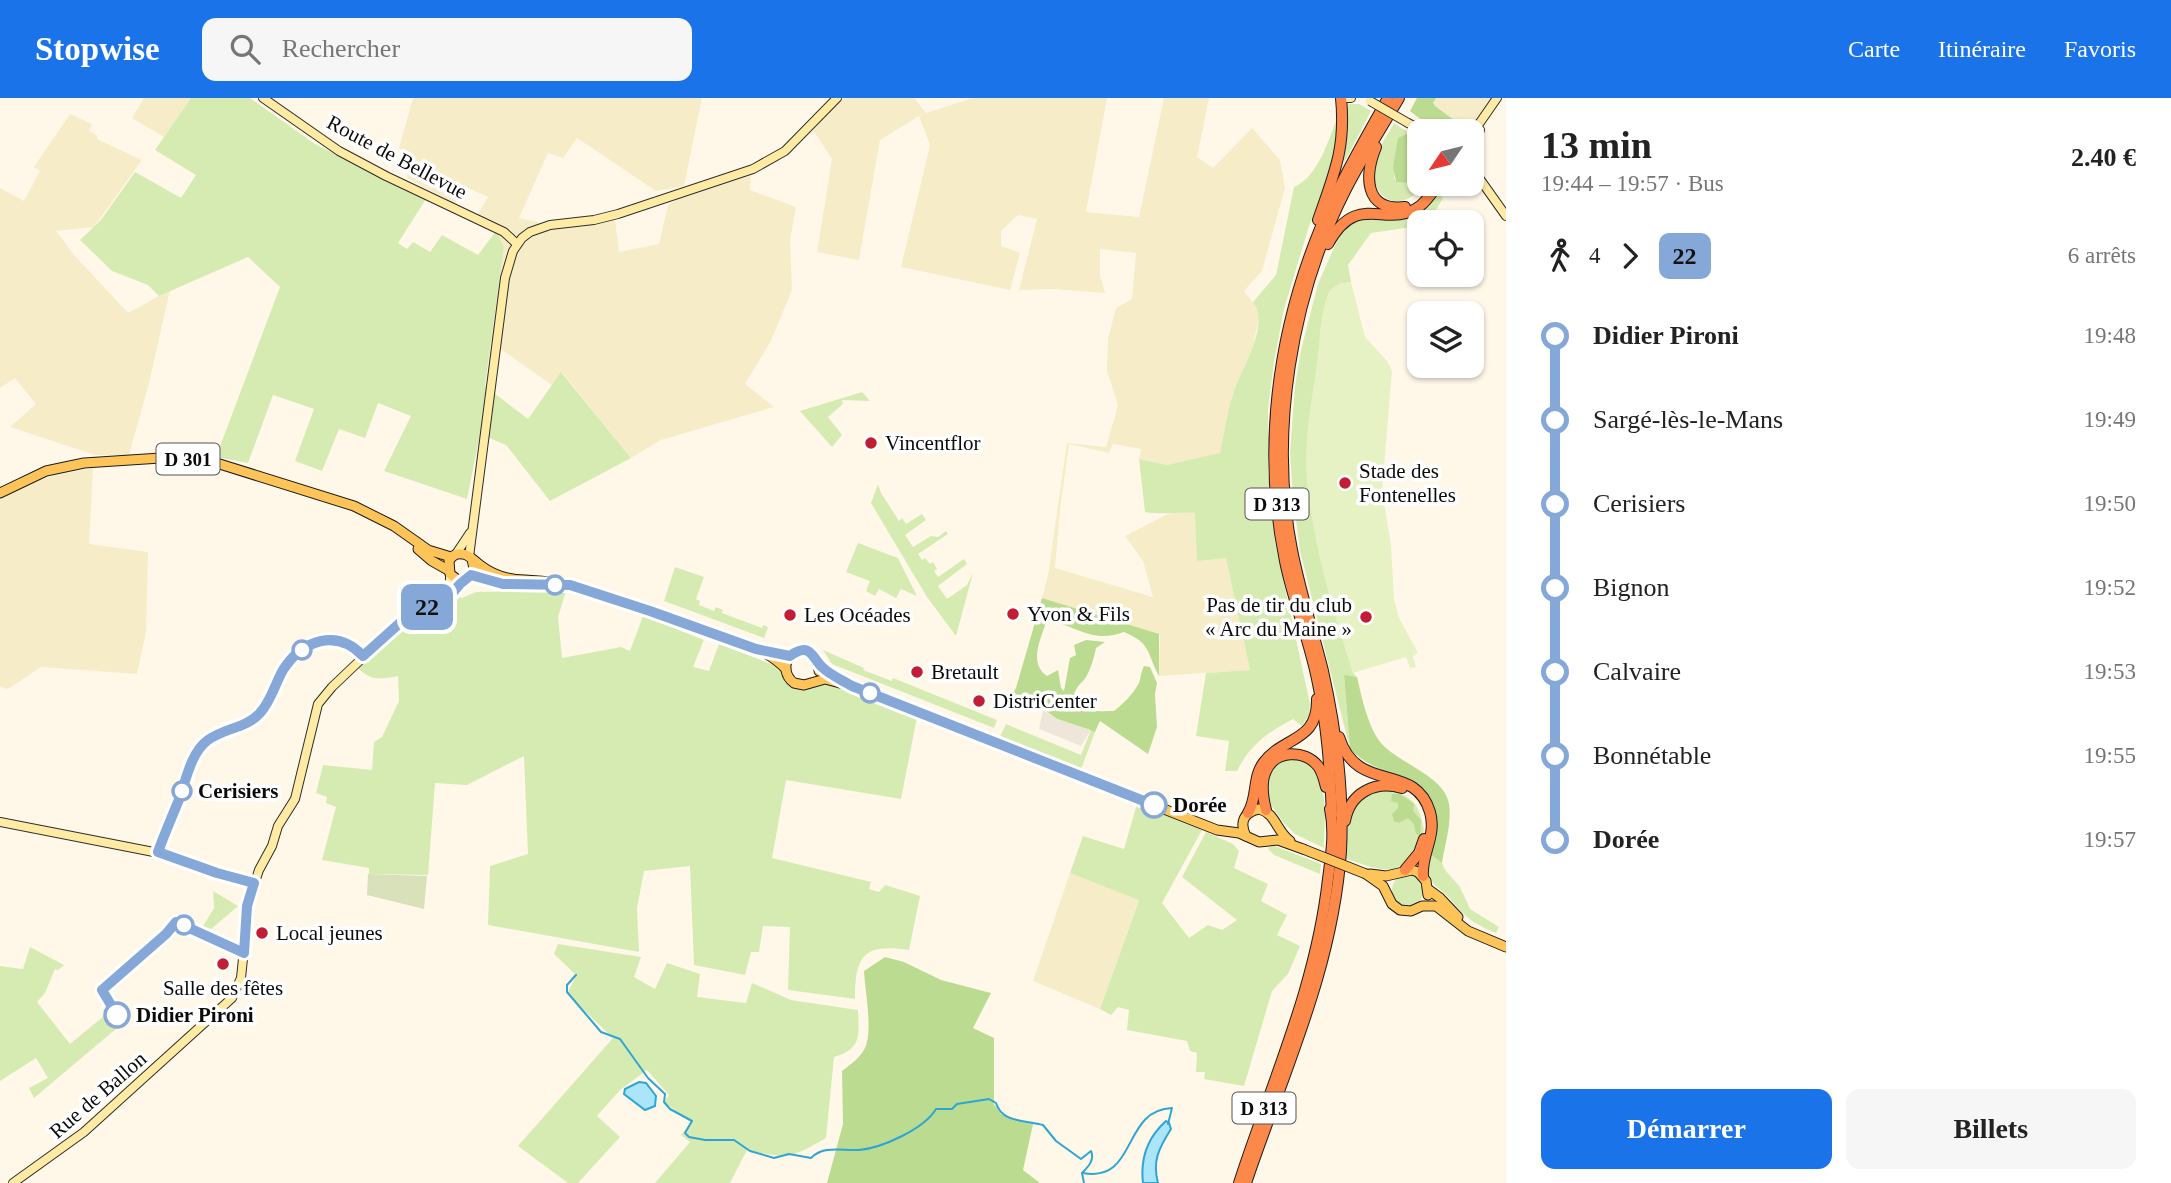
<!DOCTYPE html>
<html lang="fr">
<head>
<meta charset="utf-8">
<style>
	body { margin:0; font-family:"Times New Roman",serif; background:#f6f6f6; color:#222; height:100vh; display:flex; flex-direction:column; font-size:26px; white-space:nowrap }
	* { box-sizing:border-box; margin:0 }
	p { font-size:23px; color:#767676 }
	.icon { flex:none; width:38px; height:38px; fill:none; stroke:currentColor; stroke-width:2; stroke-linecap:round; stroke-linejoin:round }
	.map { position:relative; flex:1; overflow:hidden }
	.drawer { display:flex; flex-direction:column; background:#fff; width:665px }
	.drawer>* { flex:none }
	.badge { padding:0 14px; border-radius:10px; font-size:24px; line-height:46px }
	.needle { width:46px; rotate:235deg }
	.fabs { position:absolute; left:1407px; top:21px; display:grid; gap:14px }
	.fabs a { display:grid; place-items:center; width:77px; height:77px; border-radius:14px; background:#fff; box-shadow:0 2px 5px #0004; font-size:35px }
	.map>.badge { position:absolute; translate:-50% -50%; box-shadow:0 0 0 4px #fff }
	.legs { display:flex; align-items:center; gap:10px; height:77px; padding:0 35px; font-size:23px }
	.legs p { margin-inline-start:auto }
	.summary { display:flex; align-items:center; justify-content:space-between; height:119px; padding:0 35px }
	h1 { font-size:38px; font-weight:600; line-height:52px }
	.cta { display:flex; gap:14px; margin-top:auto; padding:14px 35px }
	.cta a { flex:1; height:80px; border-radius:14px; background:#1a73e8; color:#fff; font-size:28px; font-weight:600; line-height:80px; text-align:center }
	.cta a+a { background:#f6f6f6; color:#222 }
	ul { padding:0 35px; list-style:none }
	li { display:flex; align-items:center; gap:24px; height:84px; font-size:26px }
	li i { display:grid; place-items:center; width:10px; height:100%; margin:0 9px; background:currentColor }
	li i::after { content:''; width:18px; height:18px; margin:-9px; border:5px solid; border-radius:50%; background:#fff }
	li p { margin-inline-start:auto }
	li:first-child i { background:linear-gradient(#0000 50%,currentColor 0) }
	li:last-child i { background:linear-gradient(currentColor 50%,#0000 0) }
	header { display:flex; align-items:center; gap:42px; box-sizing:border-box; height:98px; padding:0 35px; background:#1a73e8; color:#fff }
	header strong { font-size:33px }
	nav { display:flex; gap:38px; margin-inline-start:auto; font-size:24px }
	.search { width:490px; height:63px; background:#f6f6f6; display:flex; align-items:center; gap:18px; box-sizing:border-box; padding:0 24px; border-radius:14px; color:#767676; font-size:26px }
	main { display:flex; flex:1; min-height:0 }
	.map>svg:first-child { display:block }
</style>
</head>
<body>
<header>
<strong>Stopwise</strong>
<div class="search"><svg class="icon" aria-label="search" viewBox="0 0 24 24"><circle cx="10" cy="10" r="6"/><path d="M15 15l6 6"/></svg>Rechercher</div>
<nav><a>Carte</a><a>Itinéraire</a><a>Favoris</a></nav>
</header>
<main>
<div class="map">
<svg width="1506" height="1085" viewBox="0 0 1506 1085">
	<rect width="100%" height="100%" fill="#fff8e9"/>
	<g fill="#f6edc8">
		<path d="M144,0h47l-27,39 -32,-19z"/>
		<path d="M413,0h289l-18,88 -28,5 -79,-53 -14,20 -15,-5 -29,65 23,5 7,6 66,-10 4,33 40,-8 9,-39 13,-8 70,-22 -1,15 46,17 -6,33 2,50 -21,51 -26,43 29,23 -113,33 -30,18 -69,-86 -9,14 -62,-44 13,-95 -8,-16 -20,-14 12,-20 -24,-11 -9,18 -48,-26 3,-22 -11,-8z"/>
		<path d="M842,0h72l12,15 47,-15h134l-21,114 53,5 25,-119h45l-12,59 16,11 39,-40 28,32 5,28 -23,83 -18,20 12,15 3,11 -6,29 -20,47 -13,61 -53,11 -28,-6 2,-10 -28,-5 -4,9 -40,-9 -9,66 -5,58 98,29 -10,-36 -18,-25 41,-21 11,-3 18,1 31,44 24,113 -91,6 1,-41 -118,-37 6,-23 19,-132 39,4 12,-42 -11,-34 1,-33 8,-30 16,-9 4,-46 -36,-4v26l5,18 -51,-4 -35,1 18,-71 -19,-4 -17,16v15l19,7 -10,37 -109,-23 29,-122 -11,-29 -39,24 -21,120 -42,-8 15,-93 -19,-29z"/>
		<path d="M1436,0h55l-22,32 -34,-24 -2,-3z"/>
		<path d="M70,16l22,10 -3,7 9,5 -1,3 45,21 -48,67 -38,4 19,25 53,57 42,-23 -21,93 -20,72h-34l-85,-28 26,-23 -21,-26 -15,10v-200l24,13 16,-30 -6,-4z"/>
		<path d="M93,370l-4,76 59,8 -2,80 -9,42 -96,-7 -33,22 -8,-2v-188l25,-14 30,-10z"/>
		<path d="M1070,775l69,26 -39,110 -67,-28z"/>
	</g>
	<g fill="#d6ebb2">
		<path d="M191,0h59l65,46 111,55 -28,44 9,6 6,-7 17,10 12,-17 36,20 18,-24 8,16 -19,139 43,33 33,-47 70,86 -81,43 -44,-56 -26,-11 -13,65 -83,-28 27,-55 -33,-13 -13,35 -26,-9 -17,42 -27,-10 19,-52 -41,-14 -25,68 -32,-6 64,-170 -32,-30 -89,39 -11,-11 -36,-14 -32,-31 21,-20 34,-48 46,26 15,-23 -41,-25z"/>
		<path d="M1348,6h11l12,7 -27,52z"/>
		<path d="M1338,18l-2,45 -27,65 -25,83 -10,53 -6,47v63l7,70 35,162 -1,11 -7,11 -9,-7c-26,14 -42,25 -56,52h-12l4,-30 -33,-5 10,-63 44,-3 -24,-112 -29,3 -2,-48c-18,-1 -32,2 -50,-1l-6,-53 28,6 53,-12c4,-19 7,-39 13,-59 7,-24 38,-69 20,-92l23,-27 18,-88c25,-11 34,-47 44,-71z"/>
		<path d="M1394,25l15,10 -11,6 -4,38 2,5 8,1 15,-4v5h5c-22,32 -56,16 -50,-21 2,-13 14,-28 20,-40z"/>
		<path d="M1437,93l6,7 -14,24h-10v4l-48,7 -23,32 3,17 -12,2 -10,8 -5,17 -17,143 1,37 15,80 30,104 4,4 -13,-1 6,73 -50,-198 -7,-54 -3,-44 5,-67 6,-36 17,-66 23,-52 17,-15 49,-2z"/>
		<path d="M862,294l8,9 -28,-1 1,4 -15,13 14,18 -10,12 -32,-36z"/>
		<path d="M878,386l3,9 18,28 3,-3 4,6 16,-10 4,6 -21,15 8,12 18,-11 7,1 8,-6 2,3 -30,20 4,6 3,-2 5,6 3,-2 4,7 -3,2 4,6 26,-18 3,5 -29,22 9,13 20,-14 6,-12 -17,63 -29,-39 -56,-94z"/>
		<path d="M858,445l40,15 19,38 -16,-7 -5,9 -17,-9 -4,7 -9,-5 4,-10 -24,-9z"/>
		<path d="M675,469l29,10 -8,22 4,2 -1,4 15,6 2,-4 7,3 -1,3 40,15 1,-3 5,2 -4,11 -100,-37z"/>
		<path d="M566,493l-8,26 4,41 59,-11 9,4 13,-35 61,24 -11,27 16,4 10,-27 60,23 7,13 41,2 91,30 -17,87 -115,-19 -14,78 99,24 -2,7 10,3 6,-7 35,11 -11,54c-45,-7 -54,5 -54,49l-67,-9 2,-63 -27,-1 -4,26h-8l-6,23 -51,-10 -4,-99 -46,5 -7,37 2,44 -151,-27 2,-59 38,-12 -4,-98 -57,29 -32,-2 -7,92 -59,-1v-6l-47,-8 14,-53 -10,-4 1,-6 -11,-4 7,-28 49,5 2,-28 8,-5 17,-36 -1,-25c-21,4 -29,5 -45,-13l90,-71 19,6 14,-6z"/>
		<path d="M823,552l41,18 -1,2 29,11 1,-3 104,42 -3,8 -162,-64z"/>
		<path d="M1006,626l75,31 10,-25 4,2 -15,40 -81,-33z"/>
		<path d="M1290,660c43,1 34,60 34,90l-29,-14 -12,-12 -15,-21v-24l8,-13z"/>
		<path d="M1388,691c26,8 31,15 36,41 -18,50 -36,44 -79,28 2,-19 0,-53 20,-64 6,-3 17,-4 23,-5z"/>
		<path d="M1137,706l65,26 -40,73 27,35 19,-13 14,5 15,-10 -55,-43 24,-45 27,12 6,7 -5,17 34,16 -7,17 26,14 -10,20 23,11 -12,28 -16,17 -28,95 -40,-7 1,-7h-9l1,-19 -7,-2 -3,-10 -60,-11 2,-20 -11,-3 -7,8 -11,-6 39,-109 -69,-27 13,-37 41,13z"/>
		<path d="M1272,747l49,19 -1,10 -46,-19 -6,-6z"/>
		<path d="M1430,756l12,9 3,7 15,17 10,22 29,18 -3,6c-22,-9 -30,-15 -45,-33 -15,-18 -29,-16 -21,-46z"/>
		<circle cx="1408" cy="792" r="16"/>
		<path d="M213,793l25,15 -28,24 -7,-4 11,-18z"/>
		<path d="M558,846l83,13 -7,20 21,12 12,-26 33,11 -3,23 49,6 6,-20 39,17 67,10c1,25 4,39 -24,47l-8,81c-36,21 -39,21 -79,12l-17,33h-75l35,-41 -9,-7 10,-13 -27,-20 5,-7 -22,-25 -27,20 -23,26 23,21 -42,46h-10l-50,-37 95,-108 -46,-44 8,-16 -1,-5 -20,-19z"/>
		<path d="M30,849l34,18 -6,5 -3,-1 -10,24 -8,9 33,42 40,-33 7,17 -83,70 -5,-10 19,-10 -12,-20 -36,23v-115l23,3z"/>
	</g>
	<g fill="#bbdc90">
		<path d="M1417,0h19l-3,5 2,3 30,22v3c-23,0 -37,-5 -55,-20z"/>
		<path d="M1409,35l10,9v37l-15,4 -8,-1 -3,-15 5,-29z"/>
		<path d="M1042,500l117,36v42c-13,-24 -7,-32 -35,-44 -31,12 -47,-6 -77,-12 -6,18 -19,43 0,56l11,-6 3,18 3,3 6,-33 6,-3 -2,-10 12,-5 19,2 -9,6c-2,10 -6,24 -12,32 -5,5 -7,7 -10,14 5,20 24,17 40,17 10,-8 19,-17 25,-28 2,-6 2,-11 5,-17l6,1 7,16 -2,11 2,33 -9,27 -48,-33 -5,11 -38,-13 -19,-14 -25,-12 3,-5z"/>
		<path d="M1344,577l13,2c5,21 11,50 24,66 17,20 64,33 68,61 3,18 -4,40 -7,59l-12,-9c23,-91 -37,-62 -80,-105z"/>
		<path d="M1392,696h8l14,10 -1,7 8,9 -1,15 -4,-1 -2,-10 -6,-6 -9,5 -5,-2 -2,-7 6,-6v-5l-7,-2z"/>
		<path d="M885,859l19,5 37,18 50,13 -18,35 21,10v66l7,10 32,10 -10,46 17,13h-213l16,-59 -1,-53c9,-7 18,-13 23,-23 8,-18 0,-57 -1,-77z"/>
	</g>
	<path fill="#d9e1ba" d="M368,776l59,2 -3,33 -57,-14z"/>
	<path fill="#e7f2c4" d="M1351,184l14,55 22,24 5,10 -10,120 9,54 3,54 5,19 19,35 -5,3 3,11 -6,1 -4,-11 -53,16c-19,-59 -38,-121 -45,-183 -6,-43 4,-90 10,-133 2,-20 2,-45 11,-64 4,-9 13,-10 22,-11z"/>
	<path fill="#eee6d9" d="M1043,612l14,9 34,11 -10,16 -42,-17z"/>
	<g fill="#abe5f9" stroke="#2ea5d4" stroke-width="2">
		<path d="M639,984l7,1 10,13 -1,10 -10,4 -21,-16 1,-5z"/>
		<path d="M1166,1023l3,2 2,6c-12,19 -19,32 -13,54h-15c-3,-25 4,-45 23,-62z"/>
	</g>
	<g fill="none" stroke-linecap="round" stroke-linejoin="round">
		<g stroke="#2ea5d4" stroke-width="2">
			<path d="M576,877l-9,10v7l34,40 19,7 28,39 17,16 -1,8 6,7 22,12 -7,12 4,4 16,3h29l16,11 24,7 15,-4 22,4c13,-13 31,-7 48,-8 23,-2 65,-21 77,-41h16l5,-5 32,-5 7,4c6,20 29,17 47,22l13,16 25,18 10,-8c4,9 -3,16 -9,22l2,10"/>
			<path d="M1083,1075c55,10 38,-63 89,-65l-4,16"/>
		</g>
		<g stroke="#2d2d2d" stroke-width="10">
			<g id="secondary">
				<path d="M263,0l76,53 47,25 118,56 13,12"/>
				<path d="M1344,0h7"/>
				<path d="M1408,25l16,8"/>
				<path d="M1472,36l25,-36"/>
				<path d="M1472,47l8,-15"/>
				<path d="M1472,70l34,48"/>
				<path d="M456,456l14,-21"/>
				<path d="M469,459l36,-279 8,-27 9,-13 8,-6 20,-7 44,-5 24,-6 135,-45 32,-18 52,-53"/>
				<path d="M442,503l10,-6 13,-16"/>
				<path d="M0,724l169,33 48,18 37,10"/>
				<path d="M13,1085l71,-51 148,-134 9,-20 8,-78 10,-30 13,-24 6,-20 17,-27 23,-95 14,-17 63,-60 52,-35 3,-7v-11"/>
			</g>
		</g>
		<g stroke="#1c1c1c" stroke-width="11">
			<g id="primary">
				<path d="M0,395l46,-22 38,-8 92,-6 34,4 144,45 40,20 34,24 23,7"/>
				<path d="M418,451l14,12 16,9"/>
				<path d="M472,461l2,10 -6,9 -10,2 -8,-6 -1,-13c3,-5 7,-8 13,-7 7,0 12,7 18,11 13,10 28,15 45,15 58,2 115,27 169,47 31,10 69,18 92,42"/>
				<path d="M471,477l42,9"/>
				<path d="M768,554c5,1 11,3 17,3 13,1 34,-15 34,16"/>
				<path d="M790,558c-7,9 -5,20 4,27l10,2 21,-6 15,4"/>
				<path d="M819,568l33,20 365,144 22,3 20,9 19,-2 25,9"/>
				<path d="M1246,738c-7,-14 -2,-24 13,-27 17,4 17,22 31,32"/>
				<path d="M1366,776l17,12 9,18 8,6 11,1 11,-5h14l32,25 38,16"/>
				<path d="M1370,776l16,2 26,-6 6,2 8,9 2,14"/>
				<path d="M1429,792l11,8 18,19"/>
			</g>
		</g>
		<g stroke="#1c1c1c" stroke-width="12">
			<g id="highway">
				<path d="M1376,49c-11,27 -13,65 29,60"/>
				<path d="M1318,122c16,-46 28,-72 23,-122"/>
				<path d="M1328,146c30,-55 58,-13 92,-38 8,-6 13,-15 18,-22"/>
				<path d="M1339,639c18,58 76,24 91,75 7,24 -9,42 -7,64"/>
				<path d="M1266,712c-3,-12 -6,-27 0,-39 9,-21 38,-22 52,-5 5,7 6,14 8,21"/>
				<path d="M1248,715c10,-16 4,-36 16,-51 20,-26 54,-20 53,-63"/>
				<path d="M1332,717c-2,-46 -5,-91 -15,-136 -8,-40 -24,-78 -32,-118 -23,-111 -8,-227 35,-332 19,-45 44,-88 68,-131"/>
				<path d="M1345,723c5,-28 30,-41 57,-33"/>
				<path d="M1405,772l14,-17 5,-14"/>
				<path d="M1239,1085c33,-102 77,-196 89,-304 3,-23 7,-47 2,-70"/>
				<path d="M1246,1085c37,-110 87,-214 95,-332 3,-59 -5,-122 -18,-180 -10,-40 -23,-80 -31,-121 -23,-117 -1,-252 53,-359 16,-32 36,-62 54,-93"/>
			</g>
		</g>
		<use href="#secondary" stroke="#ffeba4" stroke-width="8"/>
		<use href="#primary" stroke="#ffc459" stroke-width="9"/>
		<use href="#highway" stroke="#fc884a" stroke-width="10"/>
		<g stroke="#2d2d2d" stroke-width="10" stroke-linecap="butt">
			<path id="secondary-bridge" d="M1370,3l38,22"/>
		</g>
		<g stroke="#1c1c1c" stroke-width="11" stroke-linecap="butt">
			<path id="primary-bridge" d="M1303,751l63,25"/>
		</g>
		<use href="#secondary-bridge" stroke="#ffeba4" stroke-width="8"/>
		<use href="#primary-bridge" stroke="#ffc459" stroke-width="9"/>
	</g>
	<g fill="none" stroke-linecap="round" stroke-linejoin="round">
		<g stroke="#fff" stroke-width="16">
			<path id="line-1" d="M117,917l-15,-25 64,-56 10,-12 68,31 3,-47 7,-23 -37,-10 -59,-21c6,-17 13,-33 20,-50 8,-20 12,-49 30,-62 16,-12 39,-12 52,-27 11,-12 15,-29 23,-43 19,-30 54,-42 80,-14l38,-34 21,-14 27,-11 11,-13 11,-9 32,9 67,1 80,26 106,38 34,7c21,-15 22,2 32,11 8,8 20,13 30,19l302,119"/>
		</g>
		<use href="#line-1" stroke="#86a8d8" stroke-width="10"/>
	</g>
	<g fill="#c21d37" stroke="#fff" stroke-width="2.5">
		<circle cx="871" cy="345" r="7"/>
		<circle cx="1345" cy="385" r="7"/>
		<circle cx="1013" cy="516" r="7"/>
		<circle cx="790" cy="517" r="7"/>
		<circle cx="1366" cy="519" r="7"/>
		<circle cx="917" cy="574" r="7"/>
		<circle cx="979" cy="603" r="7"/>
		<circle cx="262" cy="835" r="7"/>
		<circle cx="223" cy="866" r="7"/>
	</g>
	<g fill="#fff" stroke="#86a8d8" stroke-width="3.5">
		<circle cx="555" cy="487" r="9"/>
		<circle cx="302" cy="552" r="9"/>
		<circle cx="870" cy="595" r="9"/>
		<circle cx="182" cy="693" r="9"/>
		<circle cx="1154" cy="707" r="12"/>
		<circle cx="184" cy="827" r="9"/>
		<circle cx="117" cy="917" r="12"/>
	</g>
	<g text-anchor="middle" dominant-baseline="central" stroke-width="7" stroke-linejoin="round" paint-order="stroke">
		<g fill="#fff" stroke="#545454" stroke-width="2">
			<rect x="156.5" y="345.5" width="63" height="31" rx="5"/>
			<rect x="1245.5" y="390.5" width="63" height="31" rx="5"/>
			<rect x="1232.5" y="994.5" width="63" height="31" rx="5"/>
		</g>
		<g font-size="19" font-weight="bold" fill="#0b0b0b">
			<text x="188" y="361">D 301</text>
			<text x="1277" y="406">D 313</text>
			<text x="1264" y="1010">D 313</text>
		</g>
		<g font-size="21" fill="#0b0b0b" stroke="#fff">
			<text transform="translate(397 59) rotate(28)">Route de Bellevue</text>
			<text transform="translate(98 997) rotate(-41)">Rue de Ballon</text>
		</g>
		<g font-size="21" fill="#0b0b0b" stroke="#fff" text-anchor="start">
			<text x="885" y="345">Vincentflor</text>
			<text x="1359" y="373">Stade des<tspan x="1359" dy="24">Fontenelles</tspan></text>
			<text x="1352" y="507" text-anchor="end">Pas de tir du club<tspan x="1352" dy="24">« Arc du Maine »</tspan></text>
			<text x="1027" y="516">Yvon &amp; Fils</text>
			<text x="804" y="517">Les Océades</text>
			<text x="931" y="574">Bretault</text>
			<text x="993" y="603">DistriCenter</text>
			<text x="276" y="835">Local jeunes</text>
			<text x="223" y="890" text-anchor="middle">Salle des fêtes</text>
		</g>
		<g font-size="21" font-weight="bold" fill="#0b0b0b" stroke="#fff" text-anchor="start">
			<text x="198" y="693">Cerisiers</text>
			<text x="1173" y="707">Dorée</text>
			<text x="136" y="917">Didier Pironi</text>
		</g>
	</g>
</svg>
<div class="fabs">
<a><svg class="needle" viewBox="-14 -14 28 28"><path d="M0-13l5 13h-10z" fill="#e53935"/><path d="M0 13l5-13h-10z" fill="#767676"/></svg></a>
<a><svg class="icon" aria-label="locate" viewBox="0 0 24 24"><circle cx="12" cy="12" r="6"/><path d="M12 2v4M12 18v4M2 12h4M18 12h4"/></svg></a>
<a><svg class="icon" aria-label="layers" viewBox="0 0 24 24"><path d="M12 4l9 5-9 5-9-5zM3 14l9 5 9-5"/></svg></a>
</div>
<b class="badge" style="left:427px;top:509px;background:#86a8d8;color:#111">22</b>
</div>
<section class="drawer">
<div class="summary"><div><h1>13 min</h1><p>19:44 – 19:57 · Bus</p></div><b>2.40 €</b></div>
<div class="legs"><svg class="icon" aria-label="walk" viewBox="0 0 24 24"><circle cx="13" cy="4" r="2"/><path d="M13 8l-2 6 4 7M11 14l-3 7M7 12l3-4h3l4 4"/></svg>4<svg class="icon" aria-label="forward" viewBox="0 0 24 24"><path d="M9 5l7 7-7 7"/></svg><b class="badge" style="background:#86a8d8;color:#111">22</b><p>6 arrêts</p></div>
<ul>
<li><i style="color:#86a8d8"></i><b>Didier Pironi</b><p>19:48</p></li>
<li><i style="color:#86a8d8"></i><span>Sargé-lès-le-Mans</span><p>19:49</p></li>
<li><i style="color:#86a8d8"></i><span>Cerisiers</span><p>19:50</p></li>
<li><i style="color:#86a8d8"></i><span>Bignon</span><p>19:52</p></li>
<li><i style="color:#86a8d8"></i><span>Calvaire</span><p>19:53</p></li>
<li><i style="color:#86a8d8"></i><span>Bonnétable</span><p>19:55</p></li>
<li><i style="color:#86a8d8"></i><b>Dorée</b><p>19:57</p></li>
</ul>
<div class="cta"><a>Démarrer</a><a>Billets</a></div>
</section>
</main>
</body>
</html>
